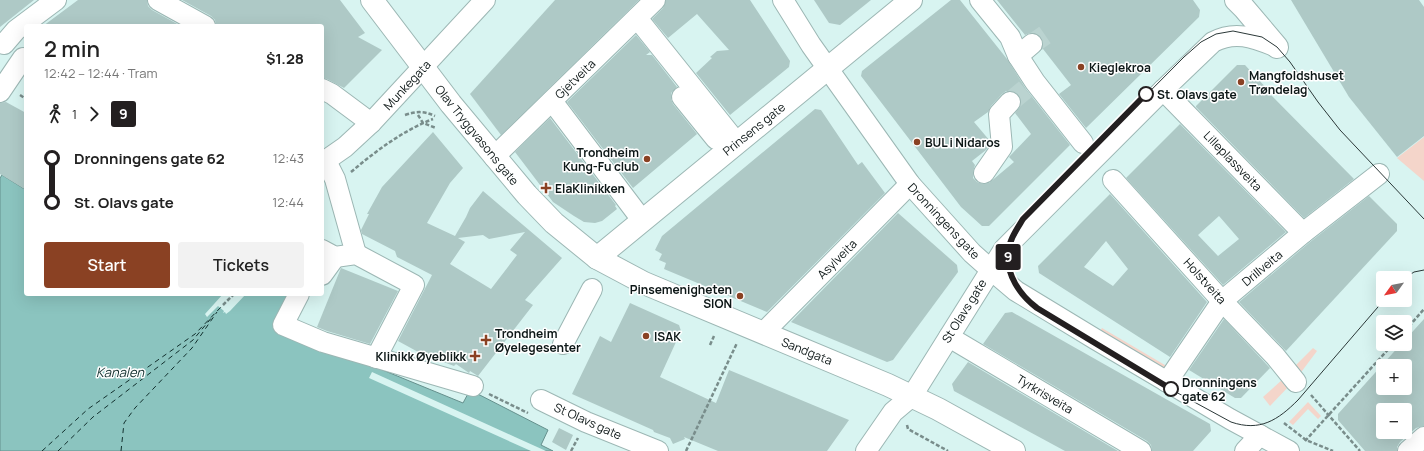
<!DOCTYPE html>
<html lang="en">
<head>
<meta charset="utf-8">
<style>
	body { margin:0; font-family:Manrope,sans-serif; background:#f2f2f2; color:#222; height:100vh; display:flex; flex-direction:column; font-size:15px; white-space:nowrap }
	* { box-sizing:border-box; margin:0 }
	p { font-size:13px; color:#767676 }
	.icon { flex:none; width:22px; height:22px; fill:none; stroke:currentColor; stroke-width:2; stroke-linecap:round; stroke-linejoin:round }
	.map { position:relative; flex:1; overflow:hidden }
	.panel { position:absolute; left:24px; top:24px; width:300px; height:272px; display:flex; flex-direction:column; background:#fff; border-radius:4px; box-shadow:0 4px 16px #0002 }
	.panel>* { flex:none }
	.badge { padding:0 8px; border-radius:3px; font-size:14px; line-height:26px }
	.needle { width:26px; rotate:237deg }
	.controls { position:absolute; left:1376px; top:271px; display:grid; gap:8px }
	.controls a { display:grid; place-items:center; width:36px; height:36px; border-radius:4px; background:#fff; box-shadow:0 4px 16px #0002; font-size:20px }
	.map>.badge { position:absolute; translate:-50% -50%; box-shadow:0 0 0 2px #fff }
	.legs { display:flex; align-items:center; gap:6px; height:44px; padding:0 20px; font-size:13px }
	.legs p { margin-inline-start:auto }
	.summary { display:flex; align-items:center; justify-content:space-between; height:68px; padding:0 20px }
	h1 { font-size:22px; font-weight:600; line-height:30px }
	.action { display:flex; gap:8px; margin-top:auto; padding:8px 20px }
	.action a { flex:1; height:46px; border-radius:4px; background:#8a4123; color:#fff; font-size:16px; font-weight:600; line-height:46px; text-align:center }
	.action a+a { background:#f2f2f2; color:#222 }
	ul { padding:0 20px; list-style:none }
	li { display:flex; align-items:center; gap:14px; height:44px; font-size:15px }
	li i { display:grid; place-items:center; width:6px; height:100%; margin:0 5px; background:currentColor }
	li i::after { content:''; width:10px; height:10px; margin:-5px; border:3px solid; border-radius:50%; background:#fff }
	li p { margin-inline-start:auto }
	li:first-child i { background:linear-gradient(#0000 50%,currentColor 0) }
	li:last-child i { background:linear-gradient(currentColor 50%,#0000 0) }
	.map>svg:first-child { display:block }
</style>
</head>
<body>
<div class="map">
<svg width="1424" height="451" viewBox="0 0 1424 451">
	<rect width="100%" height="100%" fill="#d8f4f1"/>
	<g fill="#f4d5ca">
		<path d="M1424,137v44l-27,-23z"/>
		<path d="M1102,328l68,40 -7,10 -67,-40z"/>
		<path d="M1313,348l4,3 -18,24 -6,-7z"/>
		<path d="M1283,379l8,5 -21,22 -7,-9z"/>
		<path d="M1308,402l13,14 -3,3 -10,-10 -15,16 -4,-3z"/>
	</g>
	<path fill="#8bc4bf" stroke="#65908d" d="M2,175l24,15v104h269l-16,30 89,40 95,39 7,-13 78,40 -7,15 12,6h-553v-273z"/>
	<g fill="#d8f4f1">
		<path d="M223,294h23l-16,17 -4,3 -1,-2 -2,1 1,-2 -6,-5 -11,11 -2,-3z"/>
		<path d="M372,372l143,65 31,14h-15l-162,-73z"/>
	</g>
	<g fill="none" stroke-linecap="round" stroke-linejoin="round">
		<g stroke="#12302e" stroke-width="1" stroke-dasharray="5 4" stroke-linecap="butt">
			<path d="M42,451l46,-42 107,-75 28,-29"/>
			<path d="M58,451l35,-34 100,-77 20,-24"/>
			<path d="M121,451l3,-28 11,-15 57,-60 25,-36"/>
		</g>
	</g>
	<g fill="#aec9c6" fill-rule="evenodd">
		<path d="M0,0h34l-34,27z"/>
		<path d="M78,0h69l1,6 4,4 29,16h-138z"/>
		<path d="M182,0h158l25,33 -7,4 24,13 -38,38 -17,-9 -5,-1v-52h-106l-1,-6 -4,-4z"/>
		<path d="M555,0h84l-138,135 -31,-41z"/>
		<path d="M666,0h84l40,61 -1,6 -59,48 -34,-42 16,-15 -2,-1 7,-6 12,-1 -32,-36 -29,24 -16,-19 11,-11z"/>
		<path d="M814,0h57l-31,25 -11,-2z"/>
		<path d="M951,0h9l47,59 19,30 44,56 -81,81h-7l-21,-19 -100,-131 1,-5zM1006,91h7l5,3 3,4v7l-6,8 16,21 -22,23 5,5 -25,21 -6,1 -6,-2 -4,-4v-6l2,-7 -3,-4 14,-11 4,-6v-3l-16,-19 14,-10 3,-6 11,-12z"/>
		<path d="M997,0h196l7,10 -1,7 -113,111 -27,-34 12,-9 -28,-36 -2,1 2,-8 -2,-5 -6,-4h-5l-5,2z"/>
		<path d="M1291,0h128l5,7v129l-27,21 -48,-60z"/>
		<path d="M636,35l14,17 -4,3h6l25,32 -6,6v6l2,5 24,30 -64,54 -66,-86z"/>
		<path d="M1237,65h8l25,27 -1,1 85,86 -50,39 -108,-111v-1z"/>
		<path d="M6,102l20,11v77l-26,-16v-71z"/>
		<path d="M815,109l6,1 37,55 4,-3 23,31 -118,119 -103,-43 2,-6 -7,-3 3,-6 -7,-4 7,-14z"/>
		<path d="M550,118l66,87 -1,1 2,3 -15,12 -7,2 -11,-1 -10,-6 -21,-14 -38,-50z"/>
		<path d="M1180,124l106,108 -63,53 -97,-107zM1219,216l20,23 -21,17 -20,-21z"/>
		<path d="M433,132l30,36 -13,15 -23,40 28,13 11,-19 4,-9 13,-17 79,67 -37,42 8,5 -55,71 -8,-5 -1,2 -13,-9 -2,2 -34,-13 -22,-12 34,-66 -35,-18 -2,-6 -33,-17 -1,-4 8,-16h-2l15,-27zM525,232l-15,18 7,5 -26,34 -41,-25 15,-22 -7,-4 25,-3 6,4z"/>
		<path d="M1110,194l97,108 -37,55 -131,-84 -1,-7zM1106,241l22,28 -15,17 -29,-19z"/>
		<path d="M1369,196l28,28v7l-111,120 -47,-49 71,-60z"/>
		<path d="M898,213l59,52 1,7 -65,88 -6,2 -96,-40z"/>
		<path d="M341,268l57,23 -28,53 -43,-13 -10,-4z"/>
		<path d="M630,303l49,22 2,6 -21,46 56,26 13,-33 120,50 -22,31h-109l-34,-14 1,2 -12,5 -3,-6 -16,-6 -1,-2 -81,-36 28,-58 11,6z"/>
		<path d="M1012,312l198,112 1,7 -18,20h-41l-1,-6 -4,-4 -164,-97 22,-31z"/>
		<path d="M1224,319l46,49 -29,30h-6l-46,-28z"/>
		<path d="M1424,319v107l-8,2 -16,14 -3,5v4h-32l-27,-31v-6l63,-70h4v-4zM1383,366h22v22h-22zM1383,410h22v22h-22z"/>
		<path d="M968,362l150,89h-53l-111,-60 -2,-7z"/>
		<path d="M559,428l14,7 -7,15 -14,-8z"/>
	</g>
	<g fill="none" stroke-linecap="round" stroke-linejoin="round">
		<g stroke="#bad3d0" stroke-width="20" stroke-dasharray="20 10" stroke-linecap="butt">
			<path d="M1032,44l13,-9"/>
			<path d="M1010,102l18,-15"/>
		</g>
		<g stroke="#9cb7b4" stroke-width="22">
			<g id="minor">
				<path d="M158,0l47,26"/>
				<path d="M783,0l28,45 99,139 62,69 18,16 26,22 79,48 135,80 59,32"/>
				<path d="M980,0l30,37 8,19 17,26 48,61"/>
				<path d="M637,18l100,125"/>
				<path d="M4,44l12,-14 40,-30"/>
				<path d="M1018,56l14,-12"/>
				<path d="M322,89l10,5 39,29"/>
				<path d="M1163,90l140,143"/>
				<path d="M0,92l23,-34"/>
				<path d="M682,97l34,42"/>
				<path d="M552,101l90,119"/>
				<path d="M494,157l161,-157"/>
				<path d="M326,161l9,18 21,75"/>
				<path d="M322,163l23,-16 26,-24 114,-123"/>
				<path d="M984,173l18,-26 -3,-33 11,-12"/>
				<path d="M1113,180l109,121 53,55 21,26"/>
				<path d="M322,250l13,7 21,-3 58,31 -38,73"/>
				<path d="M322,275l13,-18"/>
				<path d="M299,294l-16,31 40,17 150,44"/>
				<path d="M763,333l147,-149"/>
				<path d="M949,337l192,114"/>
				<path d="M563,344l29,-55"/>
				<path d="M1167,382l55,-81 81,-68 76,-59"/>
				<path d="M541,400l45,22 72,29"/>
				<path d="M866,451l27,-39 19,-16 92,-147 159,-159 50,-48c23,-12 41,-4 64,5"/>
				<path d="M1245,451l15,-16"/>
				<path d="M1408,451l16,-14"/>
			</g>
		</g>
		<g stroke="#9cb7b4" stroke-width="24">
			<g id="major">
				<path d="M372,0l79,104 76,91 27,28 43,35 47,25 244,102 50,24 76,42"/>
				<path d="M1236,0l8,8 33,39"/>
				<path d="M597,258l314,-258"/>
			</g>
		</g>
		<g stroke="#798d8b" stroke-width="2.5" stroke-dasharray="4 2" stroke-linecap="butt">
			<path d="M20,95l6,4"/>
			<path d="M405,115c12,-4 19,-4 30,1"/>
			<path d="M418,115l5,8 13,5"/>
			<path d="M351,172c25,-21 51,-41 82,-53"/>
			<path d="M223,305l11,-11"/>
			<path d="M1405,331l19,-22"/>
			<path d="M710,345l4,-9"/>
			<path d="M489,394l39,19"/>
			<path d="M1311,395l49,56"/>
			<path d="M1284,423l22,17 27,11"/>
			<path d="M907,425l1,4 40,22"/>
			<path d="M1305,441l88,-97"/>
			<path d="M571,451l7,-13"/>
			<path d="M686,451l51,-108"/>
		</g>
		<use href="#minor" stroke="#fff" stroke-width="20"/>
		<use href="#major" stroke="#fff" stroke-width="22"/>
		<g stroke="#2b3838" stroke-width="1">
			<path d="M1405,278l9,-6 10,-2"/>
			<path d="M1384,300l-86,100c-20,20 -38,32 -67,22l-57,-31 -137,-83c-34,-26 -36,-55 -14,-89l161,-162 17,-15 15,-8 17,-3 29,6 15,10 13,15 28,40 22,28 84,89"/>
		</g>
	</g>
	<g fill="none" stroke-linecap="round" stroke-linejoin="round">
		<g stroke="#fff" stroke-width="9">
			<path id="line-1" d="M1146,94l-123,125c-6,10 -14,21 -15,34 -2,22 12,42 29,55l134,81"/>
		</g>
		<use href="#line-1" stroke="#231f20" stroke-width="6"/>
	</g>
	<g fill="#8a4123" stroke="#fff" stroke-width="1.5">
		<circle cx="1081" cy="67" r="4"/>
		<circle cx="1241" cy="82" r="4"/>
		<circle cx="917" cy="142" r="4"/>
		<circle cx="647" cy="159" r="4"/>
		<path d="M544 182h4v4h4v4h-4v4h-4v-4h-4v-4h4z"/>
		<circle cx="740" cy="296" r="4"/>
		<circle cx="646" cy="336" r="4"/>
		<path d="M484 334h4v4h4v4h-4v4h-4v-4h-4v-4h4z"/>
		<path d="M473 350h4v4h4v4h-4v4h-4v-4h-4v-4h4z"/>
	</g>
	<g fill="#fff" stroke="#231f20" stroke-width="2">
		<circle cx="1146" cy="94" r="7"/>
		<circle cx="1171" cy="389" r="7"/>
	</g>
	<g text-anchor="middle" dominant-baseline="central" stroke-width="3" stroke-linejoin="round" paint-order="stroke">
		<g font-size="12" font-weight="bold" fill="#0d1717" stroke="#fff" text-anchor="start">
			<text x="1089" y="67">Kieglekroa</text>
			<text x="1249" y="75">Mangfoldshuset<tspan x="1249" dy="14">Trøndelag</tspan></text>
			<text x="925" y="142">BUL i Nidaros</text>
			<text x="639" y="152" text-anchor="end">Trondheim<tspan x="639" dy="14">Kung-Fu club</tspan></text>
			<text x="555" y="188">ElaKlinikken</text>
			<text x="732" y="289" text-anchor="end">Pinsemenigheten<tspan x="732" dy="14">SION</tspan></text>
			<text x="495" y="333">Trondheim<tspan x="495" dy="14">Øyelegesenter</tspan></text>
			<text x="654" y="336">ISAK</text>
			<text x="466" y="356" text-anchor="end">Klinikk Øyeblikk</text>
		</g>
		<g font-size="12" fill="#0d1717" stroke="#fff">
			<text transform="translate(575 79) rotate(-44)">Gjetveita</text>
			<text transform="translate(407 85) rotate(-47)">Munkegata</text>
			<text transform="translate(754 129) rotate(-39)">Prinsens gate</text>
			<text transform="translate(477 135) rotate(51)">Olav Tryggvasons gate</text>
			<text transform="translate(1233 161) rotate(46)">Lilleplassveita</text>
			<text transform="translate(944 221) rotate(47)">Dronningens gate</text>
			<text transform="translate(837 259) rotate(-45)">Asylveita</text>
			<text transform="translate(1262 268) rotate(-40)">Drillveita</text>
			<text transform="translate(1205 281) rotate(48)">Holstveita</text>
			<text transform="translate(964 311) rotate(-58)">St Olavs gate</text>
			<text transform="translate(807 351) rotate(22)">Sandgata</text>
			<text transform="translate(1045 394) rotate(31)">Tyrkrisveita</text>
			<text transform="translate(588 421) rotate(24)">St Olavs gate</text>
		</g>
		<g font-size="12" font-weight="bold" fill="#0d1717" stroke="#fff" text-anchor="start">
			<text x="1157" y="94">St. Olavs gate</text>
			<text x="1182" y="382">Dronningens<tspan x="1182" dy="14">gate 62</tspan></text>
		</g>
		<g font-size="13" font-style="italic" fill="#12302e" stroke="#fff">
			<text x="120" y="372">Kanalen</text>
		</g>
	</g>
</svg>
<div class="controls">
<a><svg class="needle" viewBox="-14 -14 28 28"><path d="M0-13l5 13h-10z" fill="#e53935"/><path d="M0 13l5-13h-10z" fill="#767676"/></svg></a>
<a><svg class="icon" aria-label="layers" viewBox="0 0 24 24"><path d="M12 4l9 5-9 5-9-5zM3 14l9 5 9-5"/></svg></a>
<a>+</a>
<a>−</a>
</div>
<b class="badge" style="left:1008px;top:257px;background:#231f20;color:#fff">9</b>
<section class="panel">
<div class="summary"><div><h1>2 min</h1><p>12:42 – 12:44 · Tram</p></div><b>$1.28</b></div>
<div class="legs"><svg class="icon" aria-label="walk" viewBox="0 0 24 24"><circle cx="13" cy="4" r="2"/><path d="M13 8l-2 6 4 7M11 14l-3 7M7 12l3-4h3l4 4"/></svg>1<svg class="icon" aria-label="forward" viewBox="0 0 24 24"><path d="M9 5l7 7-7 7"/></svg><b class="badge" style="background:#231f20;color:#fff">9</b></div>
<ul>
<li><i style="color:#231f20"></i><b>Dronningens gate 62</b><p>12:43</p></li>
<li><i style="color:#231f20"></i><b>St. Olavs gate</b><p>12:44</p></li>
</ul>
<div class="action"><a>Start</a><a>Tickets</a></div>
</section>
</div>
</body>
</html>
